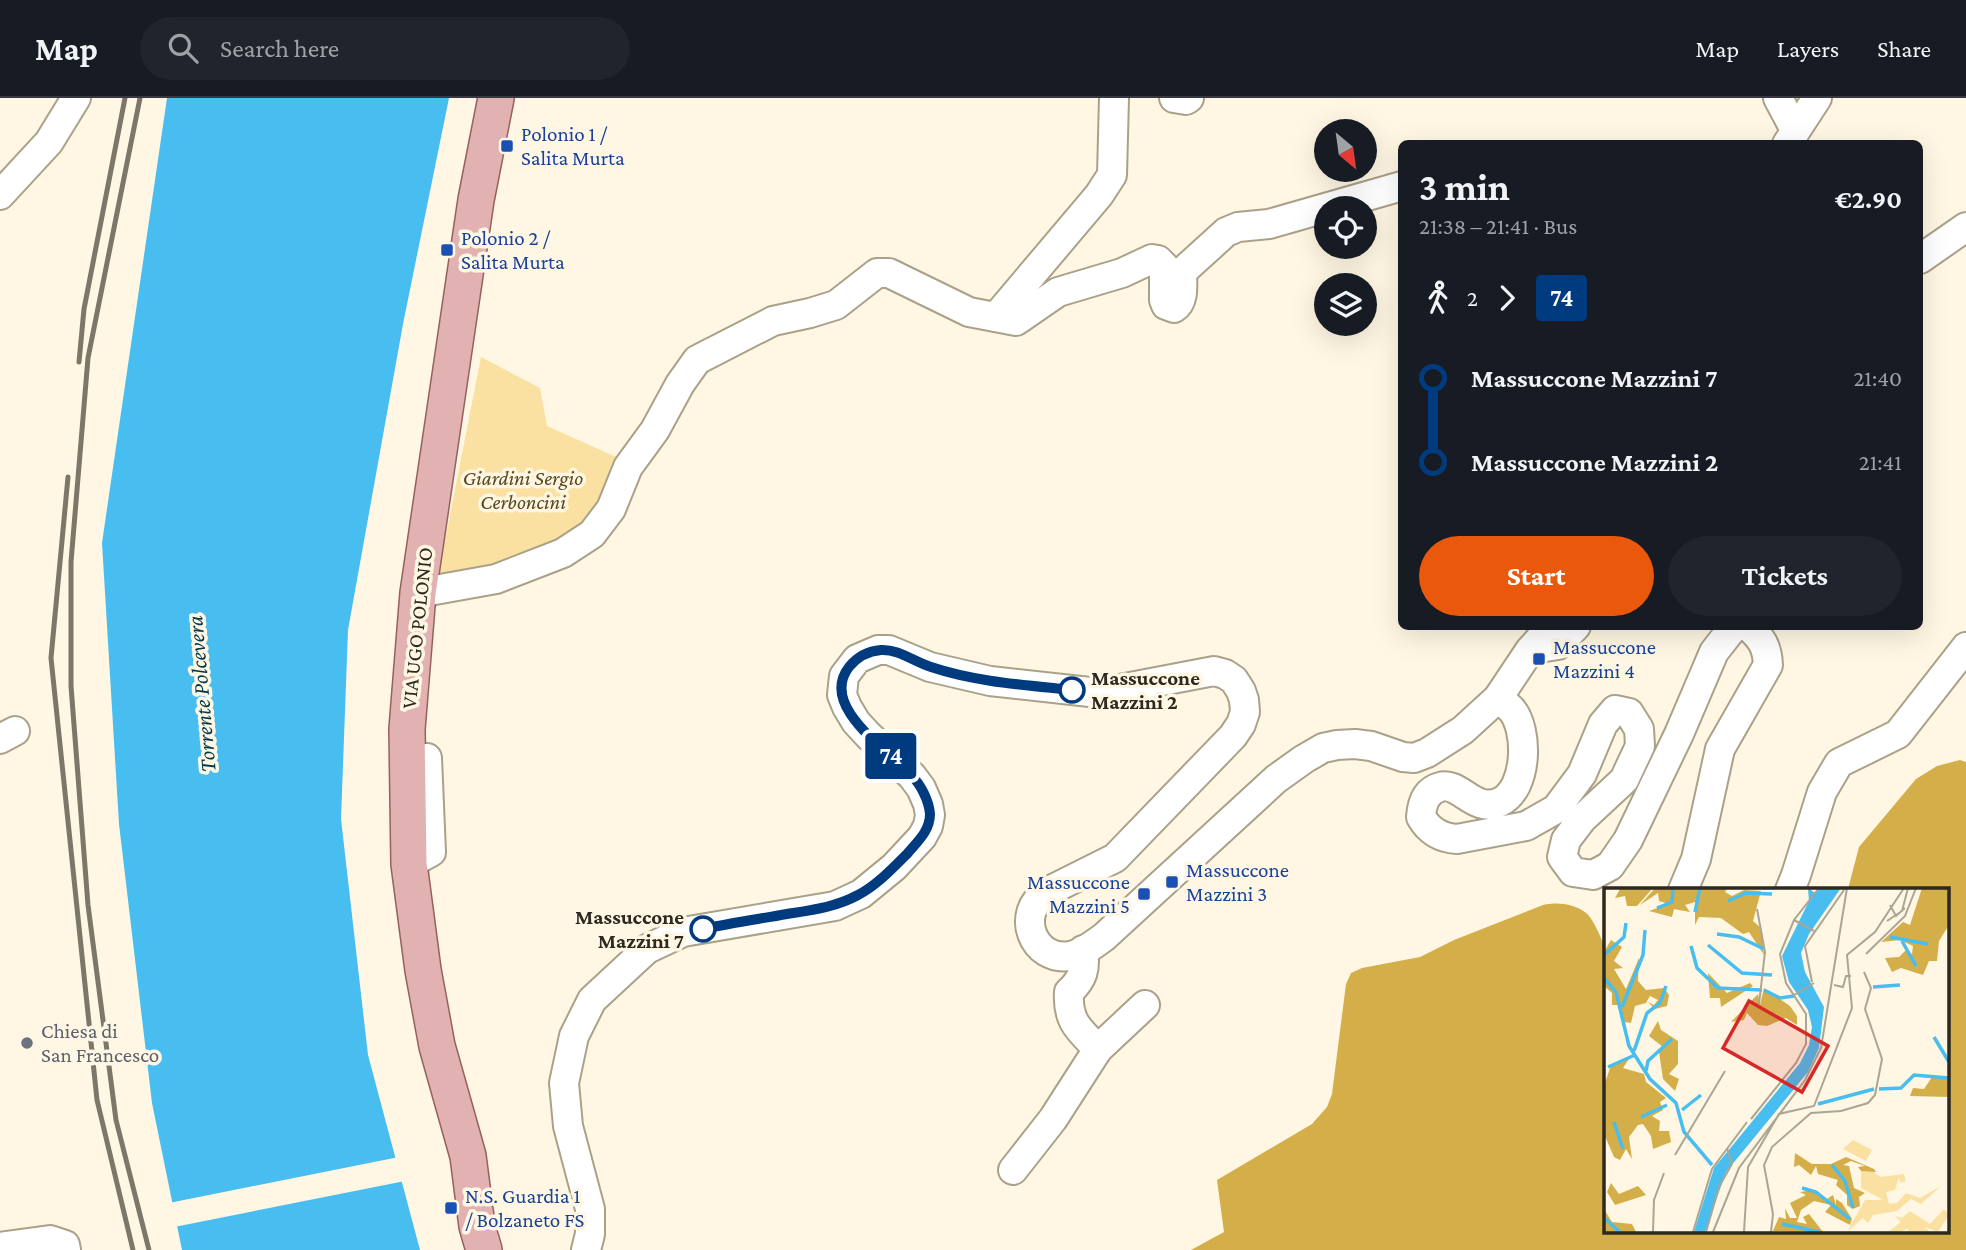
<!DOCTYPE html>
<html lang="en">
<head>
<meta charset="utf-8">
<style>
	body { margin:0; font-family:"Crimson Pro",serif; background:#20242c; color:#f1f3f6; height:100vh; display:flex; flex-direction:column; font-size:26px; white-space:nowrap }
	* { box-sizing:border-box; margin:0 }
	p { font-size:23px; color:#9ea1a6 }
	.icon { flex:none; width:38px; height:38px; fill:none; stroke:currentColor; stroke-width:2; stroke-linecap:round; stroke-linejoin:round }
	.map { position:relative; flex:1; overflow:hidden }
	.details { position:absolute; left:1398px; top:42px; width:525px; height:490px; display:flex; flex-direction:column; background:#171b24; border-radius:10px; box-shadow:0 7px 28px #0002 }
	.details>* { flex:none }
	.badge { padding:0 14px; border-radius:5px; font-size:24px; line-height:46px }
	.needle { width:46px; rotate:151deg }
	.buttons { position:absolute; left:1314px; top:21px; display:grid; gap:14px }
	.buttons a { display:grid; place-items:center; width:63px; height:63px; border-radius:50%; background:#171b24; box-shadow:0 7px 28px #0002; font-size:35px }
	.map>.badge { position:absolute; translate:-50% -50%; box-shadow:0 0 0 4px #fff }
	.legs { display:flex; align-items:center; gap:10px; height:77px; padding:0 21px; font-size:23px }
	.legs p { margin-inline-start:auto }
	.headline { display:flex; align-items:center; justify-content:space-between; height:119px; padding:0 21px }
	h1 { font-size:38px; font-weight:700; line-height:52px }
	.cta { display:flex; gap:14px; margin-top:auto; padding:14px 21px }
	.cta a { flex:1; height:80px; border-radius:42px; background:#ea580c; color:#fff; font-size:28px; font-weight:700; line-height:80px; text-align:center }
	.cta a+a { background:#20242c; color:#f1f3f6 }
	ul { padding:0 21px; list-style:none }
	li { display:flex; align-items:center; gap:24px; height:84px; font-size:26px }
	li i { display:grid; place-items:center; width:10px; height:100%; margin:0 9px; background:currentColor }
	li i::after { content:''; width:18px; height:18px; margin:-9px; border:5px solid; border-radius:50%; background:#171b24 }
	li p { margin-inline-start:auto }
	li:first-child i { background:linear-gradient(#0000 50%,currentColor 0) }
	li:last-child i { background:linear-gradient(currentColor 50%,#0000 0) }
	header { display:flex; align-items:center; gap:42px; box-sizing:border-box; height:98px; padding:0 35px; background:#171b24; border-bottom:2px solid #363941 }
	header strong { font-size:33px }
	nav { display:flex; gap:38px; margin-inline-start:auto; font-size:24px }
	.search { width:490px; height:63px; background:#20242c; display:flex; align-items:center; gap:18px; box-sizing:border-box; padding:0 24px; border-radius:38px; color:#9ea1a6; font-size:26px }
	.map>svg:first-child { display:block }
</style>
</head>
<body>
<header>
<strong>Map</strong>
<div class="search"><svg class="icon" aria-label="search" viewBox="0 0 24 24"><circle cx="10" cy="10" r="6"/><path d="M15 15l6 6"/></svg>Search here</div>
<nav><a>Map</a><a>Layers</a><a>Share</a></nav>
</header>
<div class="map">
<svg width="1966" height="1152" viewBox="0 0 1966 1152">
	<rect width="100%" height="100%" fill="#fff7e3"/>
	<path fill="#fae1a1" d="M481,259l59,31 7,38 76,34 -18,48 -60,47 -100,22 -6,-6z"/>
	<path fill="#d3ae49" d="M1960,662l6,2v488h-775l33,-18 -7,-52 95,-56 15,-17 5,-13 14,-110 5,-11 11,-5 58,-11 34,-17 89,-35c14,-3 30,-2 43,8 7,5 15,25 19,34v284h342v-341l-99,-1 11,-42 57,-68 21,-13z"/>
	<path fill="#48bdef" d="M167,0h282l-46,226 -55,306 -7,189 27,236 52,195h-238l-30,-147 -33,-279 -17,-281z"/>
	<path fill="#fff7e3" d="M399,1059l6,24 -231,46 -5,-24z"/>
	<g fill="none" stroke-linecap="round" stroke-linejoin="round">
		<g stroke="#aaa189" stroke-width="32">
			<g id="minor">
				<path d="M1174,0l12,2 3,-2"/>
				<path d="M1778,0l17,32"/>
				<path d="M1787,46l30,-46"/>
				<path d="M0,97l49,-53 27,-44"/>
				<path d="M1920,161l46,-32"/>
				<path d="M996,219l103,-122 13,-20 2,-77"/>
				<path d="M418,495l78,-14 67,-26 29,-19 19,-25 17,-42 27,-37 25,-46 17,-24 76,-39 37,-8 26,-8 41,-32h12l80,39 47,9 42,-29 64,-19 30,-14 6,1 6,6v34l2,5 8,3c11,-7 8,-24 8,-36l44,-40 12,-5 31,-3 133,-38"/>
				<path d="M1539,550l19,-3 18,-19"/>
				<path d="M1498,600c4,3 9,7 13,11 18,20 17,80 -11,93 -26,12 -40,-21 -60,-15 -14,4 -18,16 -19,30 8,14 20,21 36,22l69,-13 30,-17 26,-35 21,-50 12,-14 14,3 10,16 1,17 -16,34 -42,39 -16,21 -4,17 11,15 20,3 17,-9 18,-26 51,-106 35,-82 18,-23 7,-3"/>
				<path d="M0,641l15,-8"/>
				<path d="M409,766l22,-12 -4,-94"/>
				<path d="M1683,792l13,-31 24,-110 48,-84c-1,-19 -6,-26 -20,-39"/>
				<path d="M1790,792l6,-15 26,-83 17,-29 59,-29 68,-87"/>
				<path d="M1083,852c3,19 0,29 -14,42 -2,29 10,38 29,57l47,-44"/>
				<path d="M1013,1072l40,-51 45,-70"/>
				<path d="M0,1149l50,-7 15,5 1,5"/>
				<path d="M586,1152l4,-16v-25l-22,-83 -4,-43 10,-47 18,-36 55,-51 36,-17 152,-26 26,-12 33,-27 28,-30 6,-11 2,-11 -2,-11 -7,-16 -9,-12 -44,-41 -12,-13 -9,-15 -5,-12 2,-19 13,-17 21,-9h11l41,17 60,14 109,12 115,-22 11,3 9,6 7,11 3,9 1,12 -4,12 -8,12 -118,122 -68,34c-33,21 -14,70 23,64 12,-2 24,-12 34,-19l172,-158 28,-20 19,-11 14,-3 18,-1 16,2 32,11 11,1 13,-5 36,-23 35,-32 32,-48 22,-24"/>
			</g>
		</g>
		<g stroke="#96615d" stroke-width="38">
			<path id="major" d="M484,1152l-7,-24 -9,-70 -31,-110 -14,-76 -14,-106 -2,-135 11,-136 58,-393 20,-102"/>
		</g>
		<use href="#minor" stroke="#fff" stroke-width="28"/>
		<use href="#major" stroke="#e2b2b2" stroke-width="35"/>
		<g stroke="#7d776a" stroke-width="5">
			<path d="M140,0l-52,260 -17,204v124l17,219 28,215 33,130"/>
			<path d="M79,264l5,-53 41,-211"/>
			<path d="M68,379l-17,181 46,442 36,150"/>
		</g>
	</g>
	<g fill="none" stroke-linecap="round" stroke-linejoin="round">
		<g stroke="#fff" stroke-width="16">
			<path id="line-1" d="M703,831c28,-6 56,-10 84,-15 25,-4 49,-7 71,-19 18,-9 35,-27 49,-41 10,-12 23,-23 23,-40 -1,-13 -9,-29 -18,-38 -22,-25 -94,-69 -63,-109 8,-10 20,-16 32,-17 18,-1 33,12 50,17 45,15 94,18 141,23"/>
		</g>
		<use href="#line-1" stroke="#003b80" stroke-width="10"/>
	</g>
	<g fill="#1a4fb4" stroke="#fff7e3" stroke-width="2.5">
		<rect x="500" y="41" width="14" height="14" rx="3.5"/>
		<rect x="440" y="145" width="14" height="14" rx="3.5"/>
		<rect x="1532" y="554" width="14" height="14" rx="3.5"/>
		<rect x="1165" y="777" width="14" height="14" rx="3.5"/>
		<rect x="1137" y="789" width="14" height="14" rx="3.5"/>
		<rect x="444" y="1103" width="14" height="14" rx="3.5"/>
	</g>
	<g fill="#fff" stroke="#003b80" stroke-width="3.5">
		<circle cx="1072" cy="592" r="12"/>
		<circle cx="703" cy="831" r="12"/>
	</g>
	<circle fill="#6b7280" stroke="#fff7e3" stroke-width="2.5" cx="27" cy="945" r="7"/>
	<g text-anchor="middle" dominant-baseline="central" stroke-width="7" stroke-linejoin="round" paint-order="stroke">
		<g font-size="21" fill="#164399" stroke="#fff7e3" text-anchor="start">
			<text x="521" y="36">Polonio 1 /<tspan x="521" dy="24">Salita Murta</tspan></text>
			<text x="461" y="140">Polonio 2 /<tspan x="461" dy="24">Salita Murta</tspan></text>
			<text x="1553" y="549">Massuccone<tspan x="1553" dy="24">Mazzini 4</tspan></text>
			<text x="1186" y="772">Massuccone<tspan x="1186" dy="24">Mazzini 3</tspan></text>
			<text x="1130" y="784" text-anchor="end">Massuccone<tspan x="1130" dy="24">Mazzini 5</tspan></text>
			<text x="465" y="1098">N.S. Guardia 1<tspan x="465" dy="24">/ Bolzaneto FS</tspan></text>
		</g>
		<g font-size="21" font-style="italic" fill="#57481e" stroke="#fff7e3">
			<text x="523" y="380">Giardini Sergio<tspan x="523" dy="24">Cerboncini</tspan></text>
		</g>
		<g font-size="21" fill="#2d2920" stroke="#fff7e3">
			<text transform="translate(417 530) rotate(-84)">VIA UGO POLONIO</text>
		</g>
		<g font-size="21" font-weight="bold" fill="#2d2920" stroke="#fff7e3" text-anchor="start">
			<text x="1091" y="580">Massuccone<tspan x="1091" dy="24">Mazzini 2</tspan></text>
			<text x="684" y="819" text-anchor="end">Massuccone<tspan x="684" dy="24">Mazzini 7</tspan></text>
		</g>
		<g font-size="21" fill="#5b616d" stroke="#fff7e3" text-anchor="start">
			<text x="41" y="933">Chiesa di<tspan x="41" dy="24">San Francesco</tspan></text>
		</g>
		<g font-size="23" font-style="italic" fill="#03384d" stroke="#fff7e3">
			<text transform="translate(201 596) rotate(-95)">Torrente Polcevera</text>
		</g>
	</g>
	<g transform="translate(1604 790)">
		<rect width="345" height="345" fill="#fff7e3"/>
		<path d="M249,252l19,10 -6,11 -23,-12zM267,282l10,7 23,-3 2,7 -6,2 -1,-6 -4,13 -9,2 3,12 8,-1 9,-10 14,5 21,-12 -20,18 -10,-5 -14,12 -24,4 -5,8 -5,-5 -16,14 18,-32h18l-22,-12v-17zM340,321l5,6 -11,17 -13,-5 5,5h-22v-4l-6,4h-14l13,-10 -6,-6 7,2 8,-7 20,13z" fill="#fae1a1"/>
		<path d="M31,0h18l-16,18h-10l-2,-10 -10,2 5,-9zM51,0h72l-2,4 7,4 12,-6 17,1 -8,30 8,7 3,27 -15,-23 -6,2 -22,-16 -22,-1 -4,8v-23l-10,3 5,7 -16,-3 -2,8 -23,-6 20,-7 -10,-3 -1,-8 -18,12zM318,0h27v37l-10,16 -2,20h-8l-6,14 -22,-7 -9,4 -7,-14 14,-1 7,-7 6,4 1,-8 -13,-6 -19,2 22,-20 7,3zM7,52l11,7 -8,14 9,7 -9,1 12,20 13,-31 -1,23 8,9 18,-2 5,7 -2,11 -12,3 -7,-7 6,3 4,-5 -8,-4 -4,7 -11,3 -4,17 -6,-1 -5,-6 1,-11h-9v-12l-8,-7v-34zM104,85l19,20 23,-10 3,3 -32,21 -1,-9h-10zM160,100l26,18 7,10v9l-11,-7 -19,8 -9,-1 -11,-12 -3,7 -13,2 27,-28 2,11zM54,133l3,9 17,11v23l-9,10 10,5 -4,12 -12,-12 -4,-27 4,-5 -14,-11zM26,169l-7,11 21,6 2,8 20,16 -6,4 3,8 -11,6 8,5 -1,10h10l2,11 -18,7 -2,-13 -8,-12 -5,1 -9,12 3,22 -6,-10 -6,11 -6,-3 -10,-23v-48l7,-21zM328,189l17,2v18l-39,-1 3,-8 11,1zM191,265l17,11h19l15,-7 28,12 2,3 -15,-1 -3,-4 7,-1 -14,-5 -8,4 6,1 5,22 11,5 -6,4 1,9 -7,3 -6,-4v-10l-11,-10 2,-5 -20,-6 -2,-8 -5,9 -12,-10 -5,2zM7,295l8,11 19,-8 8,9 -31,10 -8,-13zM210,302l13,9 6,-4 3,10v-6l6,4 10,16 -2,6 -25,-13 6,-7 -17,-4 -13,9 -4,12 10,2 -4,-7 6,-3 14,18 -50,-1 6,-14 7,2 -1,-11 5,10h7l-7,-15 16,-8 -6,-3zM0,321l8,13 20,2 4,8h-32z" fill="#d3ae49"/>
		<path d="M204,0l7,5 6,-5h20l-32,46 -8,19 4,19 19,35 -5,41 -11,24 -82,100 -21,60h-11l20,-64 86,-105 9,-18 3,-18 -4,-17 -19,-28 -7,-26 27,-55z" fill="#48bdef"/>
		<path fill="none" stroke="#48bdef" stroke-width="3.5" d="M124,13l18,-8 26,1M53,20l15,-6 1,-14M91,24l5,-24M113,46l22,3 25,12M286,49l38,7M298,53l14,25M104,57l34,28 30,2M87,58l6,22 21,20 44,2M0,67l20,-18 2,-14M0,90l12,14 13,54 21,33 26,24 8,29 28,33M269,99l27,-2M160,102l16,8 14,-2M18,119l21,-52 2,-25M330,149l15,25M30,163l13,-38 13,-10 6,-17M4,179l27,-12M42,183l2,-10 24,-22M275,201l22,-1 13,-13 35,3M214,216l56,-15M78,222l19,-15M37,229l26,-12M10,234l9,27M228,277l13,16 8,27M198,300l14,4 34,27M0,330l16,14M178,336l37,8"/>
		<path fill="none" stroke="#aba595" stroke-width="2" d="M286,17l6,11 9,-8M153,21l8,43 -6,52M190,32l20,11M283,33l15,-10 6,-23M262,66l39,-38 11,-28M208,94l-7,-36 39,-56M230,97l9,2 3,-11h5M190,107l20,-12M147,231l45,-56 10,-19v-30l-20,-31 -6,-29 14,-34 25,-32M71,267l50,-84M49,344l1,-32 10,-27M89,344l19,-63 35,-47M102,344l13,-45 13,-23 -5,-16M109,344l26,-64 66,-88 16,-32 26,-160M140,344l4,-65 31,-53 35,-8 38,-98 -5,-53 28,-23 29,-44M167,344l2,-18 -9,-49 8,-18 39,-34 30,-2 27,-8 7,-8 7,-36 -17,-50 6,-21 -7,-16"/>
		<path fill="#d62828" fill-opacity="0.15" stroke="#d62828" stroke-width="3.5" d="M145,113l79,45 -26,46 -79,-44z"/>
		<rect width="345" height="345" fill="none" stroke="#2d2920" stroke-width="3.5"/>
	</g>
</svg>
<div class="buttons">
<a><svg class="needle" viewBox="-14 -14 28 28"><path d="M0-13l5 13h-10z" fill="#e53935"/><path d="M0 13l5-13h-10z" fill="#9ea1a6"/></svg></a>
<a><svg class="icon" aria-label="locate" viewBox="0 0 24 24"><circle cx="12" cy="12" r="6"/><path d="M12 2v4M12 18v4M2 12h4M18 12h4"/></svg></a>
<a><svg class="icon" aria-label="layers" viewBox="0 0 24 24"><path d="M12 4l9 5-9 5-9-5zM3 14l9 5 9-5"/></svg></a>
</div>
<b class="badge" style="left:891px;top:658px;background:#003b80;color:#fff">74</b>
<section class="details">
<div class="headline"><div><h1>3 min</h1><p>21:38 – 21:41 · Bus</p></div><b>€2.90</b></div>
<div class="legs"><svg class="icon" aria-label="walk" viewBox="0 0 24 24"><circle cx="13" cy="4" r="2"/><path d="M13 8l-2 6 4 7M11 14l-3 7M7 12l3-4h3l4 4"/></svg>2<svg class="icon" aria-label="forward" viewBox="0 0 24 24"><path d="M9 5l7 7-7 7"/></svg><b class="badge" style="background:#003b80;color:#fff">74</b></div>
<ul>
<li><i style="color:#003b80"></i><b>Massuccone Mazzini 7</b><p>21:40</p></li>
<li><i style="color:#003b80"></i><b>Massuccone Mazzini 2</b><p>21:41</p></li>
</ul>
<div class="cta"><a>Start</a><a>Tickets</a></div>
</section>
</div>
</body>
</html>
